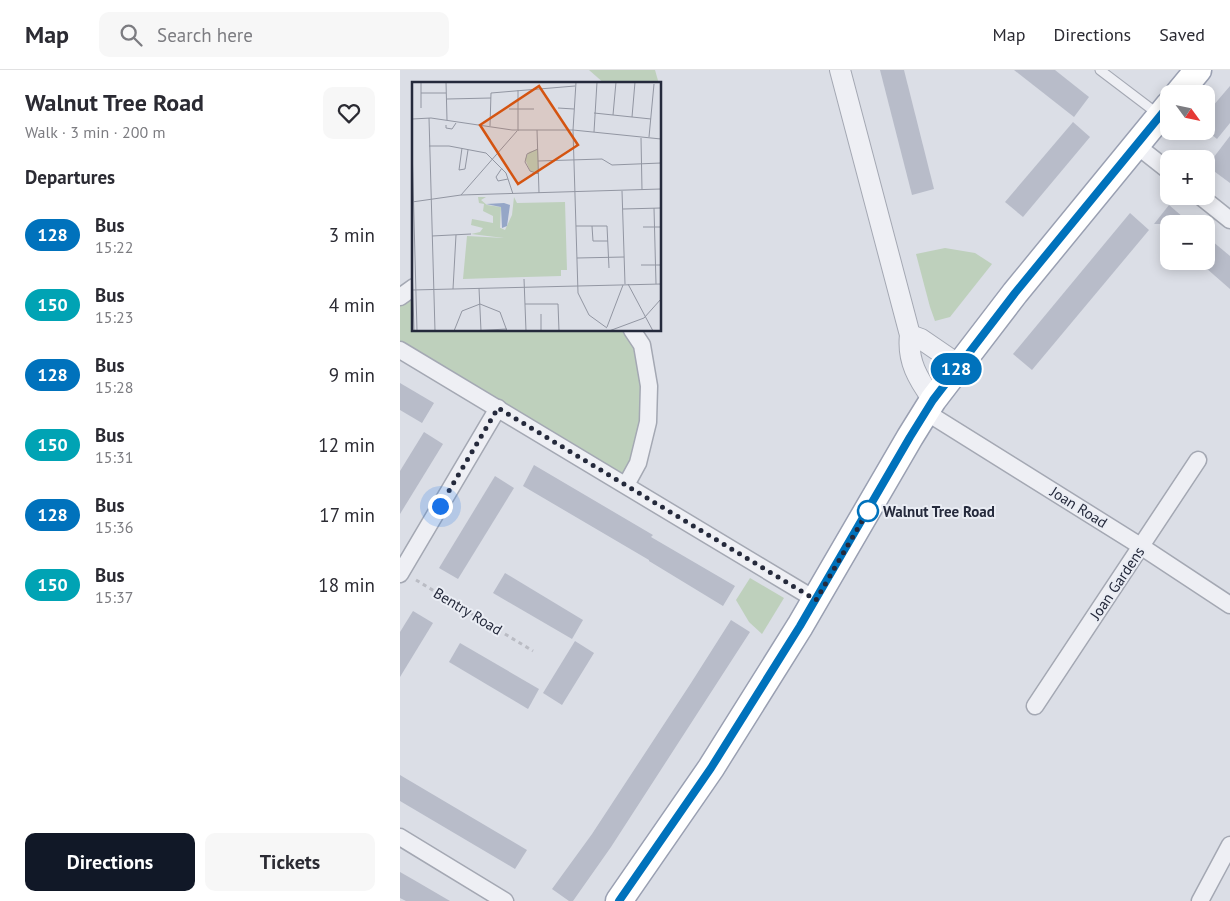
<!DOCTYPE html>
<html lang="en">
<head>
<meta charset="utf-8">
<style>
	body { margin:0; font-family:"PT Sans",sans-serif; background:#f7f7f7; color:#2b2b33; height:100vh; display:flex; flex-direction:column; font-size:19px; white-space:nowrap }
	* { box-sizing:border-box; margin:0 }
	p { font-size:16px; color:#7c7c81 }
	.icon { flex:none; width:28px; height:28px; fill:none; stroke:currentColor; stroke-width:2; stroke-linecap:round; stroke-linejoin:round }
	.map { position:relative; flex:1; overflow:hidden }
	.drawer { display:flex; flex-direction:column; background:#fff; width:400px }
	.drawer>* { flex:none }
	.badge { padding:0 10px; border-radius:16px; font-size:18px; line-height:32px }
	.needle { width:32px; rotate:123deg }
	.fabs { position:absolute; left:760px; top:15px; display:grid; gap:10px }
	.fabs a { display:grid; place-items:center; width:55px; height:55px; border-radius:10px; background:#fff; box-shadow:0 2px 12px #0003; font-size:25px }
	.you { position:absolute; width:25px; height:25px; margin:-12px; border:4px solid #fff; border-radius:50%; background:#1a73e8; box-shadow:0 0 0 8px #1a73e833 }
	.map>.badge { position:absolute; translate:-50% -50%; box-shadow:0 0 0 2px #fff }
	h2 { padding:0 25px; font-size:19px; line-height:45px }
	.round { display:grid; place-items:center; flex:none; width:52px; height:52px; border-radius:10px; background:#f7f7f7 }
	.headline { display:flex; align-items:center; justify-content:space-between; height:85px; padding:0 25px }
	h1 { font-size:24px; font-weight:800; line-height:38px }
	.primary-button { display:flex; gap:10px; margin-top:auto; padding:10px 25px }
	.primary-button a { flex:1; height:58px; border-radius:10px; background:#111827; color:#fff; font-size:20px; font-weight:800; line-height:58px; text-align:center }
	.primary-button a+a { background:#f7f7f7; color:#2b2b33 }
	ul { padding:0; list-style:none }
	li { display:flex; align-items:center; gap:15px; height:70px; padding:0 25px }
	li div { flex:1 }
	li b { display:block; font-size:19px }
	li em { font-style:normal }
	li .badge { min-width:55px; font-weight:700; text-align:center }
	header { display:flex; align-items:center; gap:30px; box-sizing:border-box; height:70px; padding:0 25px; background:#fff; border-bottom:1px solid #e1e1e2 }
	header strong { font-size:24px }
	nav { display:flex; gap:28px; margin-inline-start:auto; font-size:18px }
	.search { width:350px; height:45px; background:#f7f7f7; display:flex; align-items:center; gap:12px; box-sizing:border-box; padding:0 18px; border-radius:10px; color:#7c7c81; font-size:19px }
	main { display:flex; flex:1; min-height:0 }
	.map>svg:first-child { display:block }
</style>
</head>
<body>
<header>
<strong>Map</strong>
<div class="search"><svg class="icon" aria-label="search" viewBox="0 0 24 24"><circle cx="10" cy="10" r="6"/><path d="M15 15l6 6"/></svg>Search here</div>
<nav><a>Map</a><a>Directions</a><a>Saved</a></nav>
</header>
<main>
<section class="drawer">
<div class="headline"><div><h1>Walnut Tree Road</h1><p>Walk · 3 min · 200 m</p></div><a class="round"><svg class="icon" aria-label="heart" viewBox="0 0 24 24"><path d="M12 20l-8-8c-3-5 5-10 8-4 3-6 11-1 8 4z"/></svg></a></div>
<h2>Departures</h2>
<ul>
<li><span class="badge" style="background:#0072bc;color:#fff">128</span><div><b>Bus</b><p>15:22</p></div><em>3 min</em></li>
<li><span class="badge" style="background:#00a3b4;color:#fff">150</span><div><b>Bus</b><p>15:23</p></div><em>4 min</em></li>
<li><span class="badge" style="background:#0072bc;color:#fff">128</span><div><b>Bus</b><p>15:28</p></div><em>9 min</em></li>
<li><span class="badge" style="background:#00a3b4;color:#fff">150</span><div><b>Bus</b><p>15:31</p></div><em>12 min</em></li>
<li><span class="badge" style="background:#0072bc;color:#fff">128</span><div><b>Bus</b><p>15:36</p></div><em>17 min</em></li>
<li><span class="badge" style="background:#00a3b4;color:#fff">150</span><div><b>Bus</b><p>15:37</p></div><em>18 min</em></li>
</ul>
<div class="primary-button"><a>Directions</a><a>Tickets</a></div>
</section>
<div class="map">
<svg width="830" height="831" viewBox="0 0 830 831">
	<rect width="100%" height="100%" fill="#dbdee6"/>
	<g fill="#bed0bc">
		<path d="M189,0h66l4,14h-54z"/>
		<path d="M545,178l30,5 17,11 -42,53 -15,4 -5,-14 -14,-53z"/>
		<path d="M14,217v43h218l17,56 -23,99 -226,-135v-53z"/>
		<path d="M350,508l34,20 -22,36 -13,-12 -13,-22z"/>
	</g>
	<g fill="#b8bcc9">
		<path d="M480,0h24l30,119 -22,6z"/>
		<path d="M614,0h41l34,27 -15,20z"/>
		<path d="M830,16v37l-13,16 -11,-9v-16z"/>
		<path d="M673,52l17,15 -67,80 -18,-15z"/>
		<path d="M830,66v47l-23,-17z"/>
		<path d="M769,135l22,19h-37z"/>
		<path d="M730,143l19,17 -117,140 -19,-16z"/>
		<path d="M806,166l24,20v33l-24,-21z"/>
		<path d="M0,313l34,20 -12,20 -22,-13z"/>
		<path d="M24,362l19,12 -43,70v-43z"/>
		<path d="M134,395l119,70 -2,2 84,49 -12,20 -74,-45v-1l-126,-74z"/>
		<path d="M95,406l19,12 -56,91 -19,-11z"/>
		<path d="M105,503l78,47 -11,19 -79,-46z"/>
		<path d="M13,541l20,12 -33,54v-45z"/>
		<path d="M331,550l19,12 -139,215 -38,54h-4l-17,-12 40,-55 99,-151z"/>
		<path d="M175,571l19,12 -32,52 -19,-12z"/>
		<path d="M60,573l79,46 -11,20 -79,-47z"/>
		<path d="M0,705l127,75 -12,19 -115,-68z"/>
		<path d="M0,802l14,8 36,21h-44l-6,-3z"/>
	</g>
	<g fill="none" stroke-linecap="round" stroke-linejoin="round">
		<g stroke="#a4a8b3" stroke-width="11">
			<path id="service" d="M700,0l58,44"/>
		</g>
		<g stroke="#a4a8b3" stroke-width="19">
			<g id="minor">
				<path d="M736,75l33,26"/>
				<path d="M800,126l30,24"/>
				<path d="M0,227l14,-10"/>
				<path d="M0,280l416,250"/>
				<path d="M526,342l216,135 88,58"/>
				<path d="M226,415l12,-22 10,-41 1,-36 -7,-41 -10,-15"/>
				<path d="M0,504l98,-166"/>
				<path d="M635,636l163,-246"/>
				<path d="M0,767l105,64"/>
				<path d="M800,831l30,-56"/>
			</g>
		</g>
		<g stroke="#a4a8b3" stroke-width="22">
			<g id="tertiary">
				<path d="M440,0l70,265c-3,26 8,44 23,65"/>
				<path d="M510,265l11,4 38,26"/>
			</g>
		</g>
		<g stroke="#9aa0b2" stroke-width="29">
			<g id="primary">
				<path d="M778,24l20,-24"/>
				<path d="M219,831l92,-133 89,-142 110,-189 23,-37 82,-107 154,-188"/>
			</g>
		</g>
		<path stroke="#babcc4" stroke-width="3" stroke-dasharray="4 4" stroke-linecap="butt" d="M16,510l117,71"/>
		<use href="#service" stroke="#eeeff4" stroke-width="9"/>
		<use href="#minor" stroke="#eeeff4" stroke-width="16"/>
		<use href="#tertiary" stroke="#eeeff4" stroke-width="20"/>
		<use href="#primary" stroke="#fff" stroke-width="26"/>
	</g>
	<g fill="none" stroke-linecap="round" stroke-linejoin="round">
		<g stroke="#fff" stroke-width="11">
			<path id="line" d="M219,831l92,-133 89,-142 110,-189 23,-37 82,-107 154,-188"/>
		</g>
		<use href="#line" stroke="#0072bc" stroke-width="8"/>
		<path stroke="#252a3c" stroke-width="5" stroke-dasharray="0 9" d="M40,436l58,-98 318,192 53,-91 -1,2"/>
	</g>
	<circle fill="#fff" stroke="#0072bc" stroke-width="2.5" cx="468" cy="441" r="10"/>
	<g text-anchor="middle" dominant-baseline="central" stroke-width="4" stroke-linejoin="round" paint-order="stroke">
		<g font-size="15" fill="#252a3c" stroke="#eaedf4">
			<text transform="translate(679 437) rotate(32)">Joan Road</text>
			<text transform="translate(717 513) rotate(-56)">Joan Gardens</text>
			<text transform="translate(68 541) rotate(31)">Bentry Road</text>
		</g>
		<g font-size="15" font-weight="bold" fill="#252a3c" stroke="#eaedf4" text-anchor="start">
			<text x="483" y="441">Walnut Tree Road</text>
		</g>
	</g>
	<g transform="translate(12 12)">
		<rect width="249" height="249" fill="#dbdee6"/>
		<path d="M126,67l1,25 -9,-3 -5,-12 4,-7zM66,115h8l-5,3 6,5 14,2 -1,21 -6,-3 11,5 7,-15 2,-18 3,6 48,-1 2,68h-6v6l-98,3 4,-43 37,2 -33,-4 9,-2 3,-4 -12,-3 1,-6 21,4v-7l-10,-5 1,-7 -5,-1z" fill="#bed0bc"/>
		<path d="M92,121l6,2 -3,21 -5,2 -1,-21 -15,-3z" fill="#95a6c7"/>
		<path fill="none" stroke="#9296a2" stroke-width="1" d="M34,0l1,38M164,0l-3,48 5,163 11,22 18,13M9,1v25M106,8v41M9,11h25M35,17l44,-1M146,26l16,1M97,27h25M182,31l57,6M201,33l3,-33M220,35l3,-35M17,36l6,213M0,37l19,-1 81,12h61l88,9M34,43v3l6,1 4,-6M78,44l1,-33 84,-7M125,48l2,63M182,50l3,-50M237,55l5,-53M229,56l1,52M0,63l5,186M17,64h20l37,7 20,20 7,21M50,66l-3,22 6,-1 3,-19M126,67l-11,5 -2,8 5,9 9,3M126,79l64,-2 10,6 49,-2M90,86l-6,9 2,4 10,-2M210,109l3,93M49,113l56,-64M0,120l49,-7 200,-6M242,126l2,76M211,127l38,-1M164,144h31l2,42M180,144l1,15h15M231,145h18M20,154l39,-2M165,176l47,-1M0,183l2,66M229,183h20M112,197l2,52M216,202l25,47M67,206l2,43M41,207l3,-54M0,208l249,-6M113,222h33l1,27M129,232v17M195,245l16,-42M42,249l8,-20 18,-7 20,8 7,19M58,249l37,-2M197,249l35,-13 17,-19"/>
		<path fill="#d45411" fill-opacity="0.15" stroke="#d45411" stroke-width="2.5" d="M127,4l39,59 -60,39 -38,-59z"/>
		<rect width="249" height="249" fill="none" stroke="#252a3c" stroke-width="2.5"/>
	</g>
</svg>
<div class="fabs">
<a><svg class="needle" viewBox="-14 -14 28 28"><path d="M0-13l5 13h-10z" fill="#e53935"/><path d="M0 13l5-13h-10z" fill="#7c7c81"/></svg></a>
<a>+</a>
<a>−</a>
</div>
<div class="you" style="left:40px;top:436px"></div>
<b class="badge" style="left:556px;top:299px;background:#0072bc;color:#fff">128</b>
</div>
</main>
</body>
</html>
